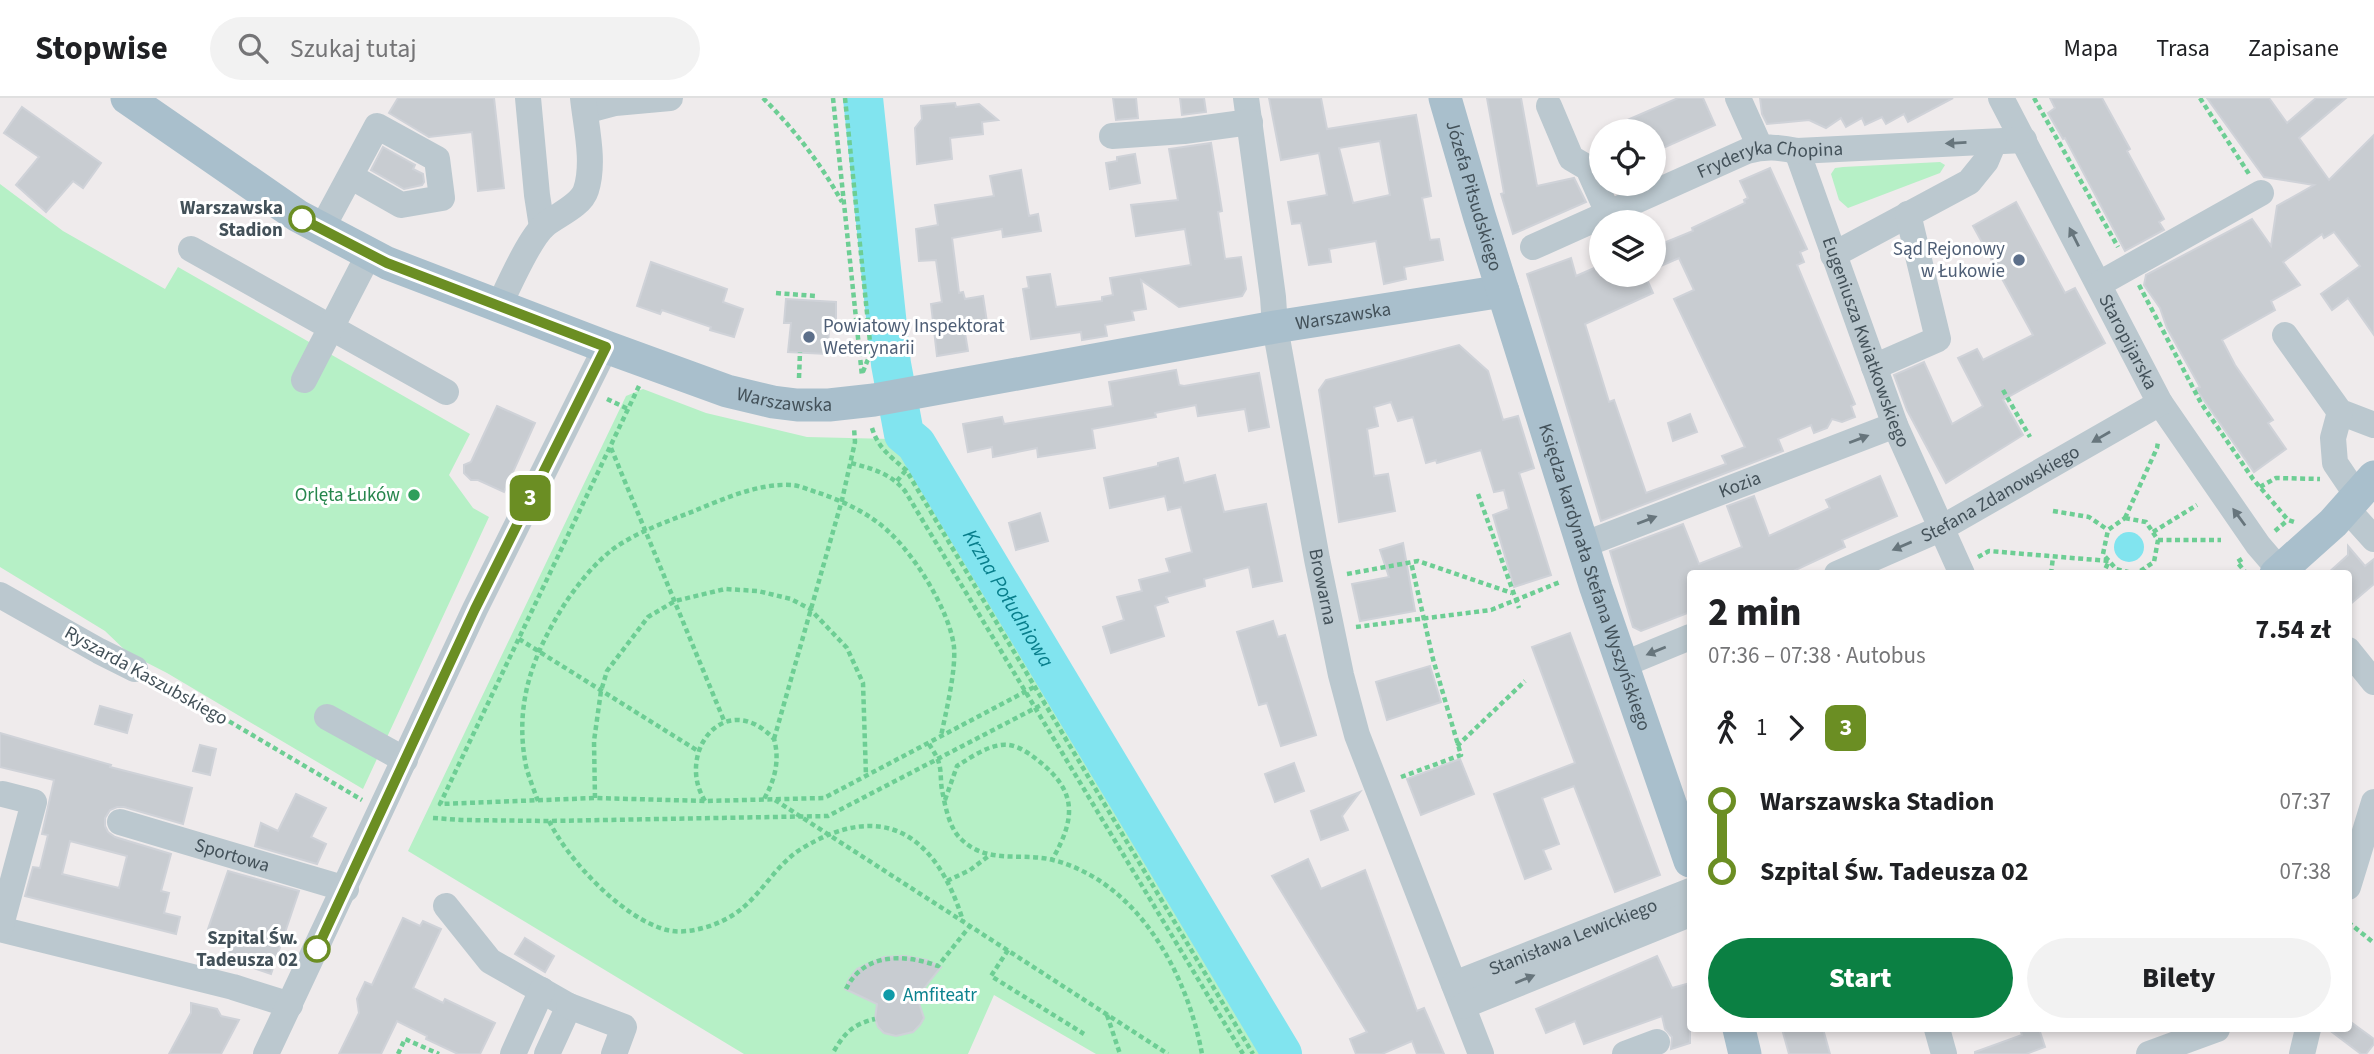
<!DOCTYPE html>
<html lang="pl">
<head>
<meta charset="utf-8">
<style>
	body { margin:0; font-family:"Source Sans 3",sans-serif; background:#f2f2f2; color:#202124; height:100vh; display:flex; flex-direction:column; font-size:26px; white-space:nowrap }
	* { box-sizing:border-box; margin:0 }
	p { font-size:23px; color:#757577 }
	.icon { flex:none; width:38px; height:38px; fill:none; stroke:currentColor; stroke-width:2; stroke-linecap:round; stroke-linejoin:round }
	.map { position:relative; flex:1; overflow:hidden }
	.drawer { position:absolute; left:1687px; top:472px; width:665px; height:462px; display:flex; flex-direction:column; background:#fff; border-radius:7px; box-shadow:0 4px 10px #0003 }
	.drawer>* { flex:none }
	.badge { padding:0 14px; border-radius:10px; font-size:24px; line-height:46px }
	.tools { position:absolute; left:1589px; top:21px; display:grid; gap:14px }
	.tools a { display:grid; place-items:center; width:77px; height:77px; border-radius:50%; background:#fff; box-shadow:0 4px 10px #0003; font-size:35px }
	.map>.badge { position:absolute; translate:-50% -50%; box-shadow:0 0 0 4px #fff }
	.legs { display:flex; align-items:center; gap:10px; height:77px; padding:0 21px; font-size:23px }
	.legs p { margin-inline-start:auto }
	.head { display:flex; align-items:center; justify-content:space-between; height:119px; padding:0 21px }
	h1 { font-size:38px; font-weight:800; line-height:52px }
	.action { display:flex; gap:14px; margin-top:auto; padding:14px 21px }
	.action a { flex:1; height:80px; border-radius:42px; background:#0b8043; color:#fff; font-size:28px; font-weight:800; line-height:80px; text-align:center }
	.action a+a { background:#f2f2f2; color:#202124 }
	ul { padding:0 21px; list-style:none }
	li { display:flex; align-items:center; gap:24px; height:70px; font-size:26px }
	li i { display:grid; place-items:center; width:10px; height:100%; margin:0 9px; background:currentColor }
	li i::after { content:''; width:18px; height:18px; margin:-9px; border:5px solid; border-radius:50%; background:#fff }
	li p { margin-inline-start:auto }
	li:first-child i { background:linear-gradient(#0000 50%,currentColor 0) }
	li:last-child i { background:linear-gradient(currentColor 50%,#0000 0) }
	header { display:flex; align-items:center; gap:42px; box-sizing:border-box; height:98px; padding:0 35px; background:#fff; border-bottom:2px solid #e0e0e0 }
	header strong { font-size:33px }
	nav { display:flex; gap:38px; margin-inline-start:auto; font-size:24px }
	.search { width:490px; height:63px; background:#f2f2f2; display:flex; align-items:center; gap:18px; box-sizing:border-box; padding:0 24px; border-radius:38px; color:#757577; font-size:26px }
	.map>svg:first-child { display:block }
</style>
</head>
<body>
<header>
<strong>Stopwise</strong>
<div class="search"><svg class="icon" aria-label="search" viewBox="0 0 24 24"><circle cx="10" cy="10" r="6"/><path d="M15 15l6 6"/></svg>Szukaj tutaj</div>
<nav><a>Mapa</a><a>Trasa</a><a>Zapisane</a></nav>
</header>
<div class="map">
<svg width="2374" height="956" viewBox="0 0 2374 956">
	<rect width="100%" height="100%" fill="#efebec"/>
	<g fill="#b6f0c6">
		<path d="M1940,64l5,3 -5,8 -92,35 -9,-8 -8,-26 4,-6 8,-1z"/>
		<path d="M0,86l63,47 102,58 13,-22 292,167 -21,41 24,33 16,9 -126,272 -196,-116 -39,-20 -23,-22 -105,-64z"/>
		<path d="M643,291l63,24 101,24 84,2 377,615h-172l-102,-59 -26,59h-224l-336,-203 218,-455z"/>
	</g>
	<circle fill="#81e4ef" cx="2129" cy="449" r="15"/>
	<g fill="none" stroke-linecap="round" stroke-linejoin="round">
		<path stroke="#81e4ef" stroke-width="40" id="s1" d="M863,0l28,266 13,70 12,10 366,610"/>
	</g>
	<g fill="#c8ccd1" stroke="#cfd2d8" stroke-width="2" fill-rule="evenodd">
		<path d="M398,0h96l10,90 -26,3 -6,-59 -43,5 -40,-24z"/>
		<path d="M1113,0h23l2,20 -22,2z"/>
		<path d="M1180,0h24l2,14 -24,3z"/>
		<path d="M1269,0h52l6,31 89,-14 15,81 -9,2 8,42 9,-1 4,21 -39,7 2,12 -22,5 -8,-43 -47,8 2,13 -22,3 -8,-42 -9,1 -4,-22 39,-7 -8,-42 -38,7zM1380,43l10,54 -37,8 -14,-55z"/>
		<path d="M1487,0h34l16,88 37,-8 12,24 -73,32 -12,-40 3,-1z"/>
		<path d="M1678,0h25l12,27 -61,27v-21h-52z"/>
		<path d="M1760,0h193l-45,24 -4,-8 -18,10 -4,-7 -17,8 -3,-7 -16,9 -5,-9 -15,10 -17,-8 -42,4 -5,-10z"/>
		<path d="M2050,0h52l28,51 -3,2 37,68 -5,3 5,8 -39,21 -60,-113 -2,1 -15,-26 7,-5z"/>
		<path d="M2207,0h62l18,25 29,-25h30l-47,40 30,42 45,-45v200l-26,-37 -16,12 -11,-16 39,-28 -26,-34 -10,6 -2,-4 -39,28 17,23 -29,16 4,9 -53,30 13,25 38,55 -5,3 18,26 -32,23 -58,-83 4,-2 -33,-59 -7,-20 -16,-23 2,-10 106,-56 19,27 6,-40 37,-21 -50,-8z"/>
		<path d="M955,5l1,4 23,-3 19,16 -16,2 1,12 -33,4 2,21 -35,5 -2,-36 7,-9 -1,-13z"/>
		<path d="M22,9l79,56 -18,25 -10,-7 -27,31 -30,-27 23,-28 -35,-24z"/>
		<path d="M1211,45l11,68 -4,1 7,47 16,-2 5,32 -4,7 -63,11 -38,-27 5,29 -14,2 2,9 -29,5 2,11 -25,4 -1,-8 -50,7 -8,-50 6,-1 -2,-11 23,-3 6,33 46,-6v-4l11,-2 -3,-17 81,-13 -6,-36 -49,7 -5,-31 47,-5 -9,-51z"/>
		<path d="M383,49l32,18 -2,4 10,5 1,8 -2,3 -18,4 -33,-19z"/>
		<path d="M1135,56l5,29 -30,6 -4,-26 11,-2v-4z"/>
		<path d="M1770,70l37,81 -7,3 4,10 -7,3 58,139 -4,2 4,11 -13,5 -10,-3 -5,9 -13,5 -3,-8 -33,14 5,12 -182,70 -74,-247 44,-16 5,18 25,-11v10h44l8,18 -68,31 24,78 5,-2 32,93 80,-29 -4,-8 23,-9 -71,-148 20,-9 -15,-32 -25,11v-22l39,-16 -1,-3 53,-25 -1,-3 4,-2 -8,-17z"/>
		<path d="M1021,72l8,46 9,-2 3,17 -38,6 -1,-8 -50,9 7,55 4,-1 2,7 18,-3 5,33 -23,4 3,18 -31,5 -6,-52 11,-2 -6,-42 -17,1 -3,-32 22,-4 -3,-20 59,-9 -4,-20z"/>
		<path d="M2016,104l49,91 10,-5 30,55 -102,57 20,35 -77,48 -39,-73 -13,-35 30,-13 28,62 31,-18 -25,-48 19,-9 6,11 50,-25 -60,-109z"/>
		<path d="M651,164l76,27 -4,13 20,7 -9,28 -24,-7 1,-3 -49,-17 -2,4 -23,-8z"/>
		<path d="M786,201l50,3v18h-6l-3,34 -39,-2 3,-29h-7z"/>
		<path d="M1459,247l29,26 15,49 15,-4 16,52 -15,5 32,102 -37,12 -21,-72 16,-6 -5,-19 -10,2 -13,-42 -44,13 -1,-3 -10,3 -13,-46 -15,4 -7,-19 -17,5 4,19 -11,3 7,47 14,-2 7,37 -56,11 -20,-132 7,-10z"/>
		<path d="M1176,272l3,15 5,1 75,-13 10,54 -20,4 -4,-22 -47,7 -2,-11 -41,8 1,4 -64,12 3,19 -57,9 -1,-9 -44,9 -1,-10 -24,5 -5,-28 39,-7 2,7 109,-18 -4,-24z"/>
		<path d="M497,308l38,17 -31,69 -26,-12h-7l-7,-7v-8l7,-3z"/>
		<path d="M1690,316l7,18 -24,9 -5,-18z"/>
		<path d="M1178,360l6,25 31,-8 9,37 42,-8 16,77 -29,6 -4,-20 -45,12 1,7 -39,11 2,5 -13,4 9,30 -53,17 -8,-26 21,-7 -7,-23 25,-6 -3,-11 31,-8 -4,-13 26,-7 -11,-45 -13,3 -3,-14 -55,12 -6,-30 54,-12v-3z"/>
		<path d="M1880,378l17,40 -55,24 3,7 -58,27h-97v38l-49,19 -8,-4 -23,-76 73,-27 16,40 43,-17 -15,-41 27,-10 15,40 61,-28 -4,-8z"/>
		<path d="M1040,415l8,28 -32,9 -7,-27z"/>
		<path d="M1403,445l12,68 -55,10 -8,-37 37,-7 -9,-27z"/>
		<path d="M2348,448l17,20 9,-7v25l-26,22v-32h-21l21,-19z"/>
		<path d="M1273,523l5,16 7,-2 31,100 -35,11 -14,-43 -8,2 -22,-73z"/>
		<path d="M1570,535l90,242 -45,17 -41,-106 -32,12 17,46 -16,6 8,19 -26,10 -31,-85 81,-31 -43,-116z"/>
		<path d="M1430,568l11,36 -54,18 -11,-38z"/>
		<path d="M100,608l32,9 -5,18 -32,-9z"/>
		<path d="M0,635l111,32 -1,2 82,21 -9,36 -59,-17h-7l-7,3 -5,8v8l3,6 7,5 56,17 -10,37 8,2 -5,20 16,4 -4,17 -151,-38 8,-29 7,1 8,-33 -6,-1 12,-54 -54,-13zM70,743l57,15 -8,32 -57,-14z"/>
		<path d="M200,647l16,4 -6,26 -17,-4z"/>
		<path d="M1460,661l14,35 -53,21 -14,-36z"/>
		<path d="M1294,665l10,28 -29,11 -10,-28z"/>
		<path d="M1360,694l-18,24 6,14 -27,10 -10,-29z"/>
		<path d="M296,696l30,14 -15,29 15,7 -9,20 -62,-18 6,-23 17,8z"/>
		<path d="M1308,761l13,30 44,-19 52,141 7,-3 20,46h-27l-5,-13 -30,13h-26l-6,-15 17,-7 -95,-156z"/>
		<path d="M228,773l71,20 -28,83 -46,-16 7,-21 -24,-8z"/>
		<path d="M403,820l17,8 3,-5 18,8 -28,59 30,15 2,-4 50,24 -15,31h-22l-32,-15 1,-3 -30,-15 -16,33h-42l20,-41 -2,-14 8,-17 7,3z"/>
		<path d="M525,840l29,18 -9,16 -30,-18z"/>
		<path d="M905,858l22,4 14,7 -24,30 7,21 -4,7 -7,7 -17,4 -12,-3 -6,-6 -3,-8 2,-15 -32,-15 4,-10 8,-10 8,-4 19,-8z"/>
		<path d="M1657,858l15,32 18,-5v60l-19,6 1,-12 -7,-8 -3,-13 -78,28 -9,-23 -29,12 -10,-24z"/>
		<path d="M191,905l26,6 4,7 18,4 -18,34h-52l22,-41z"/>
		<path d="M2348,922l26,19v5l-8,10h-5l-33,-25h20z"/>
		<path d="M1782,931h41l7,25h-41z"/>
		<path d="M2020,931h19l6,18 -19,7h-51v-2l47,-17z"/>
	</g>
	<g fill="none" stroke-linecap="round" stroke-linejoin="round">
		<g stroke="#6dce94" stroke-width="4.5" stroke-dasharray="5 3.5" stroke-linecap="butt">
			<path d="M763,0c31,31 58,66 79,104"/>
			<path d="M833,0l29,278"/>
			<path d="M845,0l26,254 -9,22"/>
			<path d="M2034,0l84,149"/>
			<path d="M2200,0l49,76"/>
			<path d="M2139,187l62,118 52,76 35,41 6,2"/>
			<path d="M776,195l39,3"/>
			<path d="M799,280l1,-26"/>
			<path d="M639,288l-199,418 155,-6 111,3 118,-3 212,-112"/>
			<path d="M2003,292l27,47"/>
			<path d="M607,301l21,10"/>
			<path d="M872,330c6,20 19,29 34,42l347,584"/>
			<path d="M611,350l114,275"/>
			<path d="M851,365c22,6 39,10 54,28l338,563"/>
			<path d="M897,383l9,-11"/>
			<path d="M2260,389l16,-9 44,1"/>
			<path d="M1478,396l41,114"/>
			<path d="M2053,413l36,6 19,13"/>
			<path d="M2125,420l21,4 12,18 -4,22 -18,12 -20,-5 -13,-15 5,-24z"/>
			<path d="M2125,420l32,-70 1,-6"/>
			<path d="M2275,433l13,-11"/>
			<path d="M2153,434l44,-27"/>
			<path d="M2158,442h63"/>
			<path d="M1978,459l11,-6 120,10 -6,13"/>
			<path d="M2242,461l-5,3 10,12"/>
			<path d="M2143,472l6,4"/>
			<path d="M1347,476l71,-13 94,32"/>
			<path d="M2051,476l2,-17"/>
			<path d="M1356,529l135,-17 69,-28"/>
			<path d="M519,541l179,112"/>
			<path d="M156,580l206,122"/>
			<path d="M774,641l68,-239 13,-58 -1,-14"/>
			<path d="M929,646c3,5 6,9 8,14 5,10 3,21 5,32 3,15 7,38 19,49 26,26 61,13 92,21 85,22 134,113 149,194"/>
			<path d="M1457,648l68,-65"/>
			<path d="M1401,679l60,-22 -28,-96 -22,-97"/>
			<path d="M595,700l-1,-57 7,-50 6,-20 41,-54 27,-16 50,-12 33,2 33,8 19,10 37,39 16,35 3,93"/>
			<path d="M775,702l393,254"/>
			<path d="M945,702l12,-34c13,-8 28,-19 44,-21 12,-2 25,6 34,13 42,32 42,58 17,102"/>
			<path d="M538,703c-4,-11 -9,-23 -12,-35 -12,-61 6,-110 38,-161 13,-20 30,-41 49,-56 24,-17 53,-27 81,-38 29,-12 65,-28 97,-26 8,0 18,5 25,7 25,8 55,22 74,41 26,24 60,79 64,114 2,24 -8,65 -13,89"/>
			<path d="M705,703c-30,-48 20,-114 69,-62 6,21 1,41 -10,60"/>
			<path d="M433,720l28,2 88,1 279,-5 217,-113"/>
			<path d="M549,723c19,39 74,98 118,109 20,5 49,-4 66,-15 28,-18 41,-49 68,-66 83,-51 136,-13 162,72"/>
			<path d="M947,783l23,-11 20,-15"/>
			<path d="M2348,824l26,21"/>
			<path d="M1008,852l-17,26 93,58"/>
			<path d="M846,891c18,-37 59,-35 92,-23l32,-40"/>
			<path d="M1107,917l13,39"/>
			<path d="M834,953c11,-19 20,-27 41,-32"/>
			<path d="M398,956l7,-15 34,15"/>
		</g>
		<g stroke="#bbc8cf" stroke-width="26">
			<path d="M528,0l9,97 5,32"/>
			<path id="s2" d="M1246,0l27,199 2,30 42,232 24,116 16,60 124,319"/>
			<path d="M1738,0l22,49"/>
			<path id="s3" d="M2001,0l159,305 98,142 25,29"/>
			<path d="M1549,8l22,52 17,10 20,45"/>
			<path d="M585,13l30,-8 55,-5"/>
			<path d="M1112,38l72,-5 66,-9"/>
			<path id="s4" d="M1797,53l98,274 67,149"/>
			<path d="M321,132l56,-104 60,33 5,39 -41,7 -51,-29"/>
			<path id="s5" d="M1533,149l214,-96c18,-5 32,-4 50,0l227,-11"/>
			<path d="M191,151l255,143"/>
			<path d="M1833,157l136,-73 17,-21 8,-19"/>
			<path d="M2099,186l162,-91"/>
			<path d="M499,208c9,-19 31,-69 46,-81 12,-10 36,-19 41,-35 9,-28 0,-63 -3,-92"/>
			<path d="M2285,237l55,77 34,13"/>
			<path d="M1874,269l64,-28 -30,-125"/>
			<path d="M304,282l65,-126"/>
			<path d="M2340,314l-7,26 2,25 23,34"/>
			<path d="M2347,411l27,30"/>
			<path id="s6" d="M1583,447l312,-120"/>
			<path id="s7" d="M1837,476l103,-45 220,-126"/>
			<path d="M0,497l99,56 36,18"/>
			<path d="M2348,552l26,32"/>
			<path d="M1622,567l68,-28"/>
			<path d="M327,619l78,43"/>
			<path id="s8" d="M120,724l226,67"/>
			<path d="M2348,789l26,-85"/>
			<path d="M446,808l44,55 79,45 -22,48"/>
			<path d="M0,831l233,58 57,18"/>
			<path d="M0,831l34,-127 -31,-8"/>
			<path id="s9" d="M1454,886l236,-93"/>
			<path d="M569,908l55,21 -10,27"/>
			<path d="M1463,908l227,-92"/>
			<path d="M1937,931l7,25"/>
			<path d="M266,956l209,-445 131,-262"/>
			<path d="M513,956l29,-64"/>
			<path d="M1625,956l32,-12"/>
			<path d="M2149,956l68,-25"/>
			<path d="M2302,956l6,-25"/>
		</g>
		<g stroke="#a9bfcc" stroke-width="33">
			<path id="s10" d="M127,0l171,118 89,47 219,84 121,44 46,11 24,3h32l45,-5 401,-73 228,-36"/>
			<path id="s11" d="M1445,0l34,117 117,373 94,273"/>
			<path d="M2276,476l57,-51 41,-46"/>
			<path d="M1739,931l6,25"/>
		</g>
	</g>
	<defs><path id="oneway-solid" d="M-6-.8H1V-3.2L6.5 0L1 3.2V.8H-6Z" transform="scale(1.75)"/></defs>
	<g fill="#67757c">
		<use href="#oneway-solid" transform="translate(1956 45) rotate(177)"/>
		<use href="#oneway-solid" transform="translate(2074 139) rotate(-117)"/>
		<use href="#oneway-solid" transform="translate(2101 339) rotate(150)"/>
		<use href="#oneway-solid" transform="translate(1859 341) rotate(-21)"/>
		<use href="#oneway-solid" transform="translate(2239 419) rotate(-126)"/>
		<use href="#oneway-solid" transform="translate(1647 422) rotate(-21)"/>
		<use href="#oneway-solid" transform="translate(1902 448) rotate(157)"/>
		<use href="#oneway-solid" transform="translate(1656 553) rotate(158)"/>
		<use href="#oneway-solid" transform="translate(1525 881) rotate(-22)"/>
	</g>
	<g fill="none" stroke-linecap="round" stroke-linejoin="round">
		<g stroke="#fff" stroke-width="16">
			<path id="line-1" d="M302,121l85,44 219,84 -131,262 -158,340"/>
		</g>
		<use href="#line-1" stroke="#6b8e23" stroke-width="10"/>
	</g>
	<g fill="#fff" stroke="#6b8e23" stroke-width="3.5">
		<circle cx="302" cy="121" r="12"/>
		<circle cx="317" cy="851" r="12"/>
	</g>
	<g fill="#5c6f8a" stroke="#fff" stroke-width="2.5">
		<circle cx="2019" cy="162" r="7"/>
		<circle cx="809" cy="239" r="7"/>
	</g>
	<circle fill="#2e9e5b" stroke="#fff" stroke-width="2.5" cx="414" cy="397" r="7"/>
	<circle fill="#0f9aa8" stroke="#fff" stroke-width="2.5" cx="889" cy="897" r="7"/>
	<g text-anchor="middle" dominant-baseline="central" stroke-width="6" stroke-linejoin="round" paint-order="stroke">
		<g font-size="19" fill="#435159" stroke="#fff">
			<text stroke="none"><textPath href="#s5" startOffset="256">Fryderyka Chopina</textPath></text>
			<text stroke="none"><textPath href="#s11" startOffset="102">Józefa Piłsudskiego</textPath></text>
			<text stroke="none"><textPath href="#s10" startOffset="1297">Warszawska</textPath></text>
			<text stroke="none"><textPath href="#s4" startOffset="203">Eugeniusza Kwiatkowskiego</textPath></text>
			<text stroke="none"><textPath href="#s3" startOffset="275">Staropijarska</textPath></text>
			<text stroke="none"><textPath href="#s10" startOffset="730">Warszawska</textPath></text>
			<text stroke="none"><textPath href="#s6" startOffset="168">Kozia</textPath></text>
			<text stroke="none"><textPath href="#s7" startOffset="182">Stefana Zdanowskiego</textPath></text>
			<text stroke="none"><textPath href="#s11" startOffset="502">Księdza kardynała Stefana Wyszyńskiego</textPath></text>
			<text stroke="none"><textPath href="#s2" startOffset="495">Browarna</textPath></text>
			<text transform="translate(146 578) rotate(29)">Ryszarda Kaszubskiego</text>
			<text stroke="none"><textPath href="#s8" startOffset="117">Sportowa</textPath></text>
			<text stroke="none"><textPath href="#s9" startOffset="128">Stanisława Lewickiego</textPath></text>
		</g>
		<g font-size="19" font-weight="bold" fill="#435159" stroke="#fff" text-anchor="end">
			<text x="283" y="110">Warszawska<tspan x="283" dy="22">Stadion</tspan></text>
			<text x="298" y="840">Szpital Św.<tspan x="298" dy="22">Tadeusza 02</tspan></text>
		</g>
		<g font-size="19" fill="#4e5e75" stroke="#fff" text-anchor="end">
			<text x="2005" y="151">Sąd Rejonowy<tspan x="2005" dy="22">w Łukowie</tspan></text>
			<text x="823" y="228" text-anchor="start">Powiatowy Inspektorat<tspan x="823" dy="22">Weterynarii</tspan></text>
		</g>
		<g font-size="19" fill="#27864d" stroke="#fff" text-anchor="end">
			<text x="400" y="397">Orlęta Łuków</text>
		</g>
		<g font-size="19" fill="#0d838f" stroke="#fff" text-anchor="start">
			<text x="903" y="897">Amfiteatr</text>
		</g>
		<g font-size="21" font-style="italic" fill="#087e8b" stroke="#fff">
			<text stroke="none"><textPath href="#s1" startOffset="534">Krzna Południowa</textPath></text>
		</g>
	</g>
</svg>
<div class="tools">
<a><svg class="icon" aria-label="locate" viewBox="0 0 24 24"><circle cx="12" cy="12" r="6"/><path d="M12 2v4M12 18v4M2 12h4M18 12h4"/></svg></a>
<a><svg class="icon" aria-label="layers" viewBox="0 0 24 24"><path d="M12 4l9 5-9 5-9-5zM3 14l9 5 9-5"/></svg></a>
</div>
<b class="badge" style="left:530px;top:400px;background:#6b8e23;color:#fff">3</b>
<section class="drawer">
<div class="head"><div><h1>2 min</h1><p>07:36 – 07:38 · Autobus</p></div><b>7.54 zł</b></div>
<div class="legs"><svg class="icon" aria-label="walk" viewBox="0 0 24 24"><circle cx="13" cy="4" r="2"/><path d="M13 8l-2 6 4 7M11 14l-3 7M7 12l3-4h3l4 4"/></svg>1<svg class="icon" aria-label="forward" viewBox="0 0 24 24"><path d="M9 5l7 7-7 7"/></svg><b class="badge" style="background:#6b8e23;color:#fff">3</b></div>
<ul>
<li><i style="color:#6b8e23"></i><b>Warszawska Stadion</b><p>07:37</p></li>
<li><i style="color:#6b8e23"></i><b>Szpital Św. Tadeusza 02</b><p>07:38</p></li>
</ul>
<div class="action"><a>Start</a><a>Bilety</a></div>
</section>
</div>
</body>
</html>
